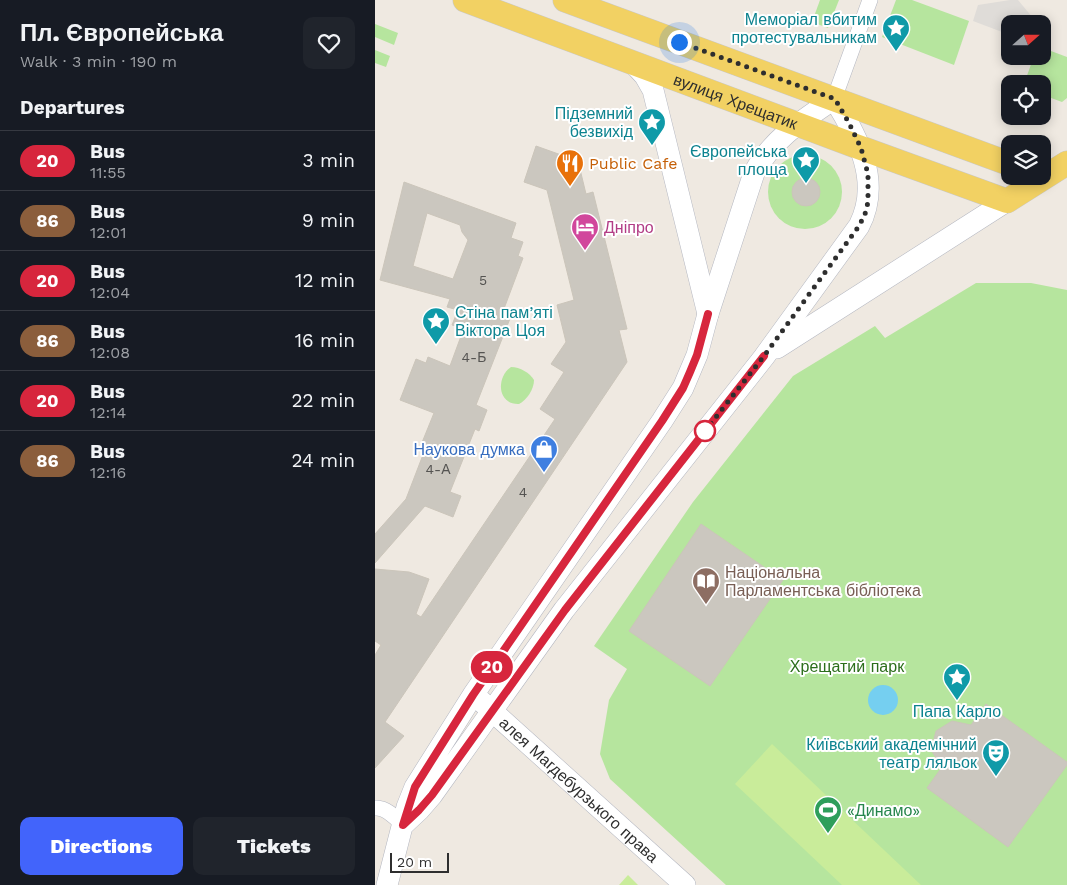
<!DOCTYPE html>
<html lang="en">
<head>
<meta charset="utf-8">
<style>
	body { margin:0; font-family:"Work Sans",sans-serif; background:#20242c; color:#f1f3f6; height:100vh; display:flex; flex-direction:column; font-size:19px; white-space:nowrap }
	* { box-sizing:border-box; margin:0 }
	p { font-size:16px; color:#9ea1a6 }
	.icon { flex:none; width:28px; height:28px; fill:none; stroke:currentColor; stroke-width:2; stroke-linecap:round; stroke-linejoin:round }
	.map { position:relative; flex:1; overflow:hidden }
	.panel { display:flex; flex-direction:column; background:#171b24; width:375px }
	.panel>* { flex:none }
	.badge { padding:0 10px; border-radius:16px; font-size:18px; line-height:32px }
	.needle { width:32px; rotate:69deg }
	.tools { position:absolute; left:626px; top:15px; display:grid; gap:10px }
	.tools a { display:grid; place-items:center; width:50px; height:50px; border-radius:10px; background:#171b24; box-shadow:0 2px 12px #0003; font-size:25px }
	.scale { position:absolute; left:15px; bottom:12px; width:59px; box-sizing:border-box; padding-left:5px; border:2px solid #2e2e2e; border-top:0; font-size:14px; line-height:18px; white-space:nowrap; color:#2e2e2e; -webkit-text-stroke:4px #fff; paint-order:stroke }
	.you { position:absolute; width:25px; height:25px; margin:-12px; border:4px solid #fff; border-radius:50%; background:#1a73e8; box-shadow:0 0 0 8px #1a73e833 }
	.map>.badge { position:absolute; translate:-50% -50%; box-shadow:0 0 0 2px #fff }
	h2 { padding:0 20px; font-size:19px; line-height:45px }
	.round { display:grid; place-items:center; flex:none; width:52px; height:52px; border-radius:10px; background:#20242c }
	.headline { display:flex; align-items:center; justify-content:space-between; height:85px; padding:0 20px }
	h1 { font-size:24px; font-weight:800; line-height:38px }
	.button { display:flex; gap:10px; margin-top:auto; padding:10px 20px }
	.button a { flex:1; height:58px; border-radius:10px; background:#4264fb; color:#fff; font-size:20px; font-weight:800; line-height:58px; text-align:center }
	.button a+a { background:#20242c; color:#f1f3f6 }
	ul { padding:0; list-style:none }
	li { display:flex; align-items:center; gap:15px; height:60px; padding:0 20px; border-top:1px solid #363941 }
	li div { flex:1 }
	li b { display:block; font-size:19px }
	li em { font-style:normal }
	li .badge { min-width:55px; font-weight:700; text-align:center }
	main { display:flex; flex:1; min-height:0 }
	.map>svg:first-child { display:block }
</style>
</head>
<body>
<main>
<section class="panel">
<div class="headline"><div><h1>Пл. Європейська</h1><p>Walk · 3 min · 190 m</p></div><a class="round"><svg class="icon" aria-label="heart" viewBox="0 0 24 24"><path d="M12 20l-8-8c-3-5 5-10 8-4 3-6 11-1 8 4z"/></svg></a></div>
<h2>Departures</h2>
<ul>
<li><span class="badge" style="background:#d7263d;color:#fff">20</span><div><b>Bus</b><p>11:55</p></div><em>3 min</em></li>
<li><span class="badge" style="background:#8b5e3c;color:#fff">86</span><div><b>Bus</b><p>12:01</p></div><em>9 min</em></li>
<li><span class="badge" style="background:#d7263d;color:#fff">20</span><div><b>Bus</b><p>12:04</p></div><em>12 min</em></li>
<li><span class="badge" style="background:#8b5e3c;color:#fff">86</span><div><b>Bus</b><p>12:08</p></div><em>16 min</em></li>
<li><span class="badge" style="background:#d7263d;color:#fff">20</span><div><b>Bus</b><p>12:14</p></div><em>22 min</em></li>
<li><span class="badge" style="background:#8b5e3c;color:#fff">86</span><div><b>Bus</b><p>12:16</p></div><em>24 min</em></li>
</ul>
<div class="button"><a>Directions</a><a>Tickets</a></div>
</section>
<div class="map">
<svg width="692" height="885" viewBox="0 0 692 885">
	<rect width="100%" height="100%" fill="#efe9e1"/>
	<g fill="#b6e59e">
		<path d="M445,0h19l-11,28 -16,-6z"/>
		<path d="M521,0h16l57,21 -15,44 -72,-28z"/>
		<path d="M0,24l23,9 -4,12 -19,-8z"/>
		<path d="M668,48l24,9v41l-5,4 -19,-7v-11h-19l10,-28h9z"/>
		<path d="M0,50l15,6 -4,11 -11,-4z"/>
		<circle cx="430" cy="192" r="37"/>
		<path d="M601,283h55l36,7v595h-341l-116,-106 -10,-25 9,-54 18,-31 -33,-23 99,-144 100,-126 82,-50 10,12z"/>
		<path d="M136,367c9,0 19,6 23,13 0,9 -7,20 -15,24 -22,1 -23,-27 -8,-37z"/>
	</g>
	<g fill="#c9ec9a">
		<path d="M397,744l149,141h-79l-107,-101z"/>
		<path d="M253,875l10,10h-19z"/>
	</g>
	<path fill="#dfdcd8" d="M635,0h8l20,24h-28v11l-37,-14 5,-16z"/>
	<circle fill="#75cff0" cx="508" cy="700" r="15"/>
	<g fill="#cbc7bf" stroke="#cbc5ba" fill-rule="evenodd">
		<path d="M161,146l42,15 8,33 7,-2 34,137 -8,1 8,32 -242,360 19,14 -29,32v-113l6,-10 -6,-4v-72l34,3 20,7 -13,35 5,3 134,-198 -15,-10 24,-37 -13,-8 15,-22 -9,-37 17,-5 -27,-110 -23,-8z"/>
		<circle cx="431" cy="192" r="14"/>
		<path d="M29,182l112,41 -5,15 12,4 -5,14 5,2 -21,56 9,2 -35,89 11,5 -8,21 -4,-2 -25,63 11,4 -8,21 -28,-11 -50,57v-29l31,-35 20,-52 -5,-2 13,-32 -34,-13 16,-41 10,4 2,-6 22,9 14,-38 -12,-3 6,-15 -11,-3 3,-8 -70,-19zM52,213l33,12 2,7 6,8 -15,39 -40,-13z"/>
		<path d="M326,524l82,56 -73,106 -81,-55z"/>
		<path d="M611,704l81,58v3l-59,82 -81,-59 15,-21 -11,-17 5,-19 16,-10 19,4z"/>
	</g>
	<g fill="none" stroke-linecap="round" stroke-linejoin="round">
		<g stroke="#b4b7c1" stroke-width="16">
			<g id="minor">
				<path d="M459,99l36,-99"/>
				<path d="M0,808c11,-1 21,10 28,17"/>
			</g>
		</g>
		<g stroke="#b4b7c1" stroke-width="22">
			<g id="secondary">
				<path d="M258,63l12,13 8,14 55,224"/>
				<path d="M402,348l230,-147"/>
				<path id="s1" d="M106,701l204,184"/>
				<path d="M12,885l20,-78 8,-20 58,-92 189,-274 21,-33 14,-33 11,-41 46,-141c18,-34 49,-53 80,-74 24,38 48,83 25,127l-95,131 -200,253 -132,185 -13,15 -16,15"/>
			</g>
		</g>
		<g stroke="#c9c9c9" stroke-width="25">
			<g id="primary">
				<path id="s2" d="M90,0l396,148 146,53 60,-38"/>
				<path d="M190,0l445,164"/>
			</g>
		</g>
		<use href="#minor" stroke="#fff" stroke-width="15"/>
		<use href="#secondary" stroke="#fff" stroke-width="21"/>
		<use href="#primary" stroke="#f2d163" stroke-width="24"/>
	</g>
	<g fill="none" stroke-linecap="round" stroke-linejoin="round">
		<g stroke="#fff" stroke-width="11">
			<path id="line" d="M333,314l-11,41 -7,17 -7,16 -21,33 -189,274 -58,92 -12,38 16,-15 13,-15 133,-185 199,-254"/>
		</g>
		<use href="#line" stroke="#d7263d" stroke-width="8"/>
		<path stroke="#2e2e2e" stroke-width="5" stroke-dasharray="0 9" d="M304,42l156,57 14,24 12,25 7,26v28l-3,12 -6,12 -95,130 -59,75"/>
	</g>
	<defs>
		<g id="sight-pin" transform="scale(1.4375)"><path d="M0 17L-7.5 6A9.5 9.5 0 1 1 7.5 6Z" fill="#0f9aa8" stroke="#fff"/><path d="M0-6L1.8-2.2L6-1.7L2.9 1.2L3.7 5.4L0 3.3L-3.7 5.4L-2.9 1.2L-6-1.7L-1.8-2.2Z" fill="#fff"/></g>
		<g id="restaurant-pin" transform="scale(1.4375)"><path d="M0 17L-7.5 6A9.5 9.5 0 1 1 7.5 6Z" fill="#e8710a" stroke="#fff"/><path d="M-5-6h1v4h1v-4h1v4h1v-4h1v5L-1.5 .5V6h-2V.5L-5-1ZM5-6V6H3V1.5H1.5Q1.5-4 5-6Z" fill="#fff"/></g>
		<g id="hotel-pin" transform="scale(1.4375)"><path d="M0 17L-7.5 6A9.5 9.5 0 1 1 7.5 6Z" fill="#d1479c" stroke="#fff"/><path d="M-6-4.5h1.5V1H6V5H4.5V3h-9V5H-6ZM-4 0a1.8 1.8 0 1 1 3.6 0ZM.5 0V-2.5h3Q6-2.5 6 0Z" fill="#fff"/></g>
		<g id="shop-pin" transform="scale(1.4375)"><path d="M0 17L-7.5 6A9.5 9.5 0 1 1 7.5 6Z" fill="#3f7fe0" stroke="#fff"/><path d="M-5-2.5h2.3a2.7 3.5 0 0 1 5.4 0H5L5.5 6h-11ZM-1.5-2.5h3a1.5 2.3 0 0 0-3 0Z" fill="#fff"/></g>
		<g id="library-pin" transform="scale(1.4375)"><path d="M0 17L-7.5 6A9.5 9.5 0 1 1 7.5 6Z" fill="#8d6e63" stroke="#fff"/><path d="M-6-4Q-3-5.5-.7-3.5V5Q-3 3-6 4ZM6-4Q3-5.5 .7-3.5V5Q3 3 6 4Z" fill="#fff"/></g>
		<g id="theatre-pin" transform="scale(1.4375)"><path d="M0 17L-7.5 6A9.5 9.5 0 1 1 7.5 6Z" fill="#0f9aa8" stroke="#fff"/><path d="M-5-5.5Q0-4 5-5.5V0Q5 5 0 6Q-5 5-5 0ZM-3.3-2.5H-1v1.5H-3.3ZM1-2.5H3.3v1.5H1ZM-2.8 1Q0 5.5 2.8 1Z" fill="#fff"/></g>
		<g id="stadium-pin" transform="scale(1.4375)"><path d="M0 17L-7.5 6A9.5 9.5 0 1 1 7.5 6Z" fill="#2e9e5b" stroke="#fff"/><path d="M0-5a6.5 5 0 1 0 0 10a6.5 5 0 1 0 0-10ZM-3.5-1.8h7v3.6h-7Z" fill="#fff"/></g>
	</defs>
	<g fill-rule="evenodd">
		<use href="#sight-pin" x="521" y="28"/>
		<use href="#sight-pin" x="277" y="122"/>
		<use href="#sight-pin" x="431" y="160"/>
		<use href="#restaurant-pin" x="195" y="163"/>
		<use href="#hotel-pin" x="210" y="227"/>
		<use href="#sight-pin" x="61" y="321"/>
		<use href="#shop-pin" x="169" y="449"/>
		<use href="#library-pin" x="331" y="581"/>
		<use href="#sight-pin" x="582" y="677"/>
		<use href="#theatre-pin" x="621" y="753"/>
		<use href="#stadium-pin" x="453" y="810"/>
	</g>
	<circle fill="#fff" stroke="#d7263d" stroke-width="2.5" cx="330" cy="431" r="10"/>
	<g text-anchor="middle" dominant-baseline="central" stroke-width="4" stroke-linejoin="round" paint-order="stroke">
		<g font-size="14" fill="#555452">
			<text x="108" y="280">5</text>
			<text x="99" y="357">4-Б</text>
			<text x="63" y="469">4-А</text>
			<text x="148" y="492">4</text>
		</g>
		<g font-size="16" fill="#0d838f" stroke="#fff" text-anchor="end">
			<text x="502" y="19">Меморіал вбитим<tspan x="502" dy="18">протестувальникам</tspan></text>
			<text x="258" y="113">Підземний<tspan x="258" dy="18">безвихід</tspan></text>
			<text x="412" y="151">Європейська<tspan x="412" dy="18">площа</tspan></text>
			<text x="80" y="312" text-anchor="start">Стіна пам’яті<tspan x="80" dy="18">Віктора Цоя</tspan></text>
			<text x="582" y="711" text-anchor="middle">Папа Карло</text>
			<text x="602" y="744">Київський академічний<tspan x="602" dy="18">театр ляльок</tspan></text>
		</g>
		<g font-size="16" fill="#2e2e2e" stroke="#fff">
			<text stroke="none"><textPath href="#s2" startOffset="289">вулиця Хрещатик</textPath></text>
			<text stroke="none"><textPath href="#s1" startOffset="132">алея Магдебурзького права</textPath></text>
		</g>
		<g font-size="16" fill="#c56008" stroke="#fff" text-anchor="start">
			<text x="214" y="163">Public Cafe</text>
		</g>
		<g font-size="16" fill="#b23c85" stroke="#fff" text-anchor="start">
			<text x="229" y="227">Дніпро</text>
		</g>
		<g font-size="16" fill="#366cbe" stroke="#fff" text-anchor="end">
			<text x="150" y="449">Наукова думка</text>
		</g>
		<g font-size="16" fill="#785e54" stroke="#fff" text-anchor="start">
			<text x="350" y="572">Національна<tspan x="350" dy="18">Парламентська бібліотека</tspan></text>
		</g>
		<g font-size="16" fill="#2c6e1b" stroke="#fff">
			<text x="472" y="666">Хрещатий парк</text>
		</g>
		<g font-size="16" fill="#27864d" stroke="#fff" text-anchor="start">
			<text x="472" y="810">«Динамо»</text>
		</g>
	</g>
</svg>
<div class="tools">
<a><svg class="needle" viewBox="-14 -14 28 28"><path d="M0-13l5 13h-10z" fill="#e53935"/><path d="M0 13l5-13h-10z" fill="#9ea1a6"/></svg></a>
<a><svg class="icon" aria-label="locate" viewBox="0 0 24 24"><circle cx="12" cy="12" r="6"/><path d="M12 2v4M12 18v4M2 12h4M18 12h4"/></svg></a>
<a><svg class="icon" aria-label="layers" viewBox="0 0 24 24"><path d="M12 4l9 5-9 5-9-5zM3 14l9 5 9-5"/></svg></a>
</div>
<div class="scale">20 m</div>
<div class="you" style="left:304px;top:42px"></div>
<b class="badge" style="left:117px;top:667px;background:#d7263d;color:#fff">20</b>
</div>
</main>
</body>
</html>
